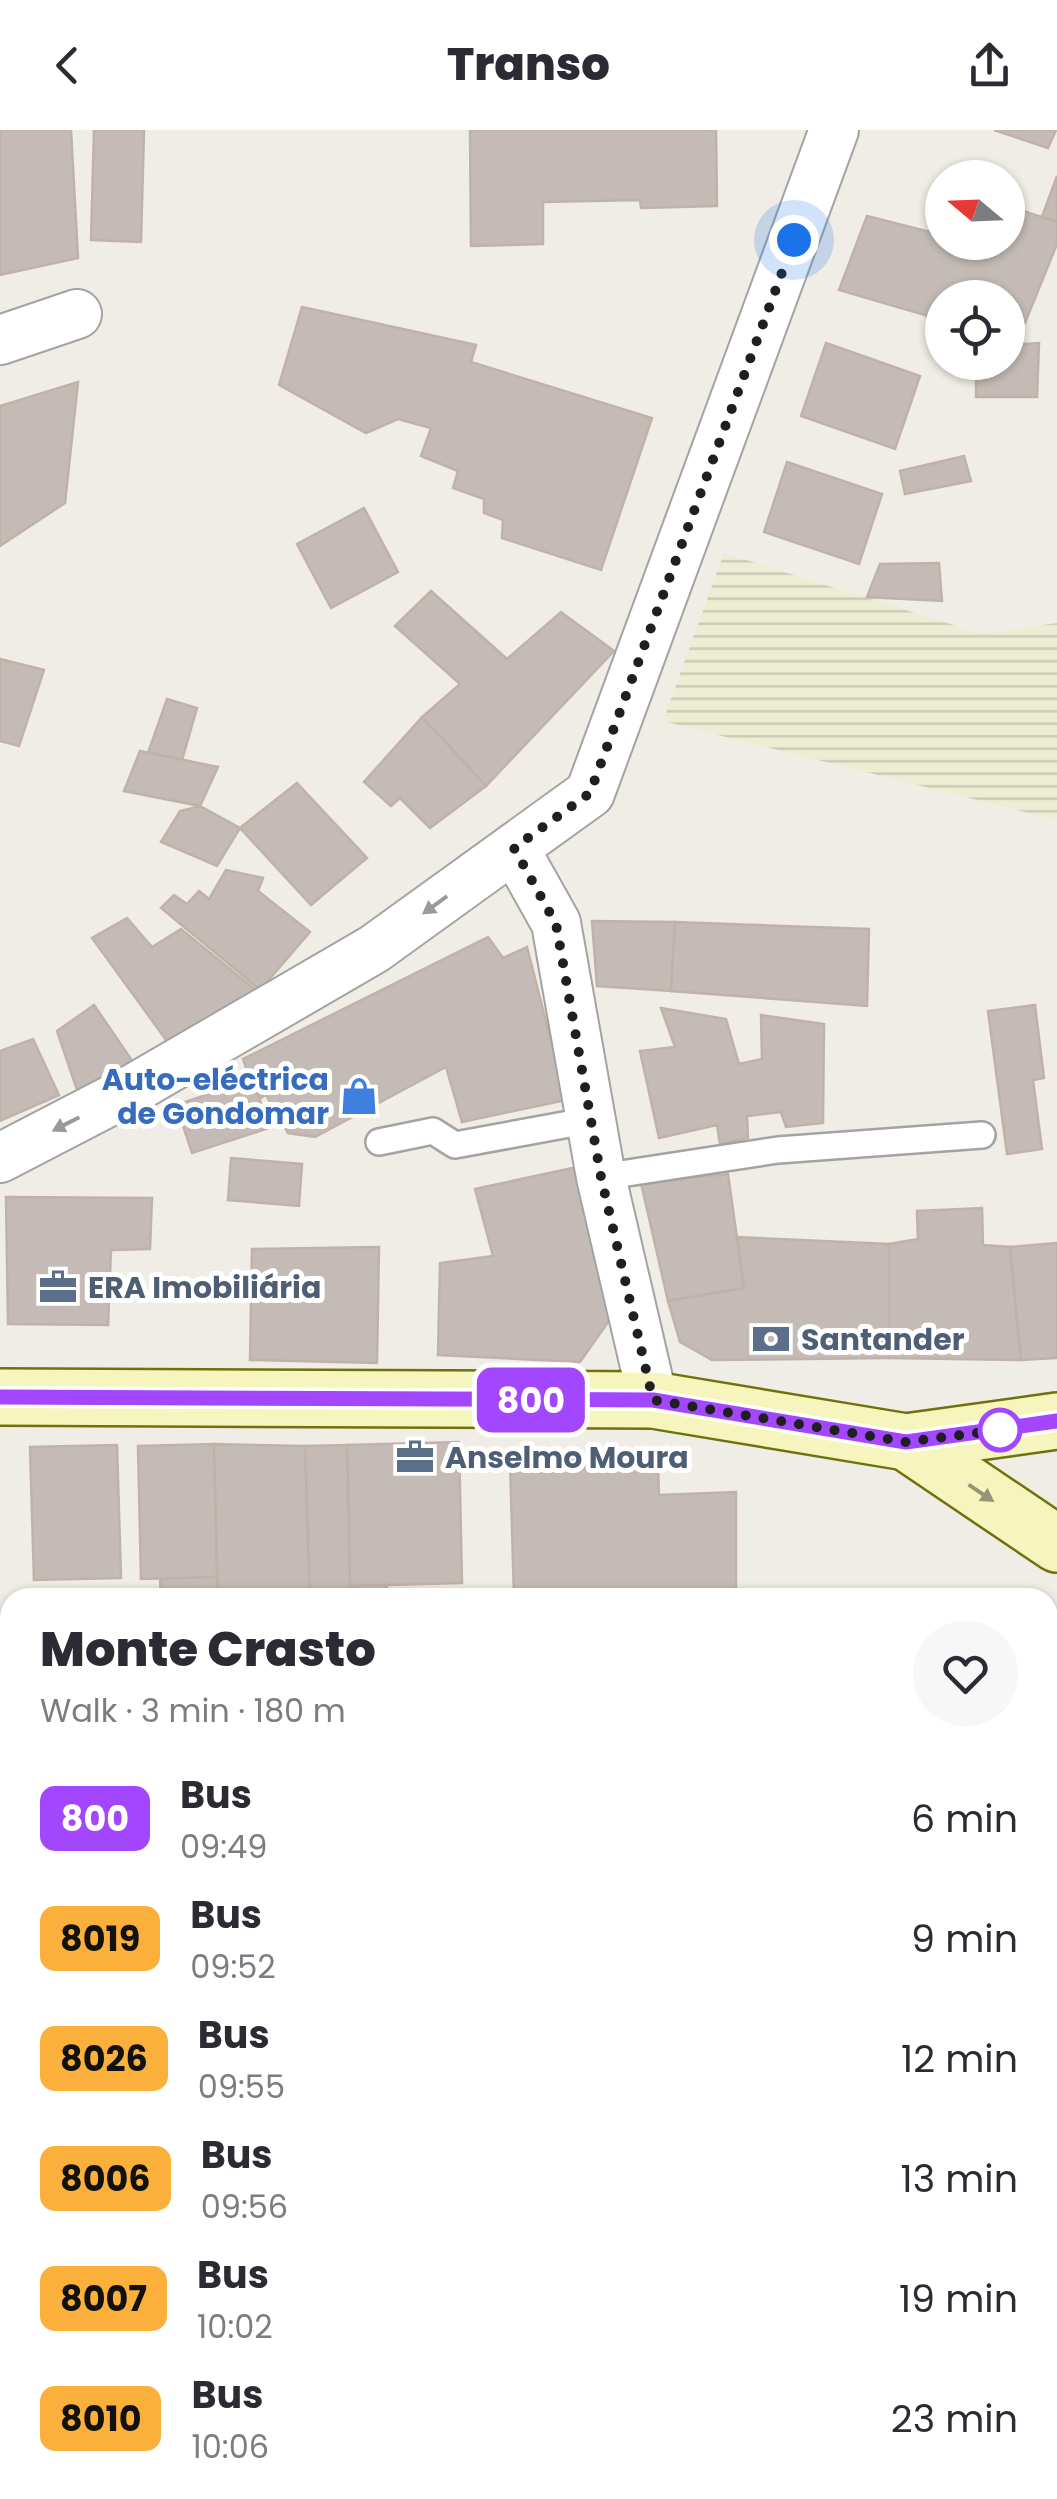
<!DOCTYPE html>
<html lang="en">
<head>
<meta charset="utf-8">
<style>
	body { margin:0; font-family:Poppins,sans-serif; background:#f7f7f7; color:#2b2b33; height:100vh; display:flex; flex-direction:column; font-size:38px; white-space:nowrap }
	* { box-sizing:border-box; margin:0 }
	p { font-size:32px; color:#7c7c81 }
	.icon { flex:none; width:55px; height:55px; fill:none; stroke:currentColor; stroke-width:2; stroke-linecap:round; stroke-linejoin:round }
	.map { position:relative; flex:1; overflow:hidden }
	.drawer { position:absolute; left:0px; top:1458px; width:1058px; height:912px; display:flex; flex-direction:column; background:#fff; border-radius:30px 30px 0 0; box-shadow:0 2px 8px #0004 }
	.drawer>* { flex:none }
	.badge { padding:0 20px; border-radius:15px; font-size:35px; line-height:65px }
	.needle { width:65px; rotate:289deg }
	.fabs { position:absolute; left:925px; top:30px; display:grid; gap:20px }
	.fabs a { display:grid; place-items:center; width:100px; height:100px; border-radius:50%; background:#fff; box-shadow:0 2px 8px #0004; font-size:50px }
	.you { position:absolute; width:50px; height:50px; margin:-25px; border:8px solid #fff; border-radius:50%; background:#1a73e8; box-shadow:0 0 0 15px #1a73e833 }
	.map>.badge { position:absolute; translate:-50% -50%; box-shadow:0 0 0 5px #fff }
	.round { display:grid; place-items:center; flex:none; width:105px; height:105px; border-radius:52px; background:#f7f7f7 }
	.summary { display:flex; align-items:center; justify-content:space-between; height:170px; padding:0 40px }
	h1 { font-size:48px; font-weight:800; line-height:75px }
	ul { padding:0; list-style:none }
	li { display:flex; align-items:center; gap:30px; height:120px; padding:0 40px }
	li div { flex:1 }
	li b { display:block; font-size:38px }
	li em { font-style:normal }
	li .badge { min-width:110px; font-weight:700; text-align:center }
	header { display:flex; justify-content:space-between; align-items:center; height:130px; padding:0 40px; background:#fff; font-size:45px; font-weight:800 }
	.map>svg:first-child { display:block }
</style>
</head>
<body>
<header><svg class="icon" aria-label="back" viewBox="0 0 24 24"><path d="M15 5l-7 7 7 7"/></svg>Transo<svg class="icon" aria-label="share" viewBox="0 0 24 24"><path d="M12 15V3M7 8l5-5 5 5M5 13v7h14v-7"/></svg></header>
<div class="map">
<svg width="1057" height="2369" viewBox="0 0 1057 2369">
	<defs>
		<pattern id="farmland-rules" width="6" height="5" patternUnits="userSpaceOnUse" patternTransform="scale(2.5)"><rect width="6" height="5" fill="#ededd3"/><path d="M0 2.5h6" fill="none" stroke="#cbcbb5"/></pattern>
	</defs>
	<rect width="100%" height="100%" fill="#f0ece6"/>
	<path fill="url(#farmland-rules)" d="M724,423l258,81 75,-11v197l-394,-99z"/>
	<g fill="#c4bbb6" stroke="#c1b2a9" stroke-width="2.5">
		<path d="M0,0h71l7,128 -78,17z"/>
		<path d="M94,0h50l-3,112 -50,-2z"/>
		<path d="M470,0h246l1,76 -76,2 -1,-8 -97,2v42l-72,2z"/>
		<path d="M994,0h62l-8,18z"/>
		<path d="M1057,46v46l-15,-5z"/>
		<path d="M1008,76l49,16v22l-32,79 -17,-6v-19h-66v22l-103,-30 28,-74 75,19v7h66z"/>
		<path d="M302,177l174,38 -5,17 181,56 -51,152 -99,-32 1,-18 -19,-7v-14l-31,-11 5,-17 -37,-15 10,-28 -33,-9 -32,14 -87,-48z"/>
		<path d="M826,213l94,33 -25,73 -94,-33z"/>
		<path d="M1039,213l-2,54h-61v-35h32v-17z"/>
		<path d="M78,252l-13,121 -65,43v-140z"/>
		<path d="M964,326l7,25 -66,13 -5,-23z"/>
		<path d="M787,332l95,32 -23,70 -95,-32z"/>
		<path d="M364,378l34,64 -67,36 -34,-64z"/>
		<path d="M939,433l3,38 -75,-4 13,-33z"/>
		<path d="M431,461l76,68 54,-47 53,39 -128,135 -64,-69 38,-33 -65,-58z"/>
		<path d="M0,529l44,11 -25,76 -19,-5z"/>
		<path d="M167,569l30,9 -15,52 -34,-7z"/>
		<path d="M422,587l64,69 -56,42 -30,-30 -9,8 -27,-24z"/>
		<path d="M140,621l78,16 -18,39 -76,-15z"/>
		<path d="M297,653l70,75 -56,47 -71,-77z"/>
		<path d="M200,676l40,22 -23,38 -56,-24 19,-31z"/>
		<path d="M226,740l37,8 -5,13 52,41 -50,58 -99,-82 13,-13 13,9 12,-13 10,8z"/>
		<path d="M127,788l25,29 29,-18 81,66 -90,53 -80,-110z"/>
		<path d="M592,791l83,1 -4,69 -74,-5z"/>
		<path d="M675,792l194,7 -2,77 -196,-15z"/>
		<path d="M488,807l15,21 24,-11 39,153 -104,22 -16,-55 -131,70 -27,-4 -22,-38 -9,5 -14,-41z"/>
		<path d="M94,875l39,57 -56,28 -20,-59z"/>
		<path d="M1035,875l9,73 -11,2 9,69 -35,5 -19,-143z"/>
		<path d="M661,878l65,11 13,45 23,-5 -1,-44 63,9 -1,99 -37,4 -5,-15 -34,4 1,22 -28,6 -3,-19 -58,13 -19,-87 35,-4z"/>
		<path d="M33,909l26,56 -59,26v-70z"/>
		<path d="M253,949l16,49 -77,25 -16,-48z"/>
		<path d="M231,1028l71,6 -3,42 -71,-6z"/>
		<path d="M577,1037l36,148 -33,47 -142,-7 2,-92 53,-7 -18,-67z"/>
		<path d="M728,1044l16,114 -76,13 -27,-118z"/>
		<path d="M6,1067l146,1 -2,51 -39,1 -3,75 -100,-1z"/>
		<path d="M982,1078l1,37 27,2 11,113 -132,-2v-114l29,-5 -1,-28z"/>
		<path d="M737,1107l152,7v114l-177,2 -32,-18 -12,-41 76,-13z"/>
		<path d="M1057,1113v115l-36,2 -11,-113z"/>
		<path d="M379,1117l-2,116 -127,-3 2,-111z"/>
		<path d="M459,1312l3,141 -112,3 -3,-141z"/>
		<path d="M214,1314l3,133 -76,2 -3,-133z"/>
		<path d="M214,1314l91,2 5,152h-92z"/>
		<path d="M117,1315l4,133 -87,2 -4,-133z"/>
		<path d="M347,1315l3,141 37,-1v13h-77l-5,-152z"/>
		<path d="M585,1328v11l73,-3 1,29 77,-3v106h-222l-4,-138z"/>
		<path d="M217,1447v21h-56l-1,-19z"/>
		<path d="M1048,1604l9,1v488h-9z"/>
		<rect x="0" y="2163" width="6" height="48"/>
		<path d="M0,2280h10v80h76v9h-86z"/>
		<rect x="140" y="2360" width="97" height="9"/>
		<path d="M296,2360h95l-1,9h-94z"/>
		<rect x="449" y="2360" width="103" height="9"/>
		<rect x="605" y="2360" width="93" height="9"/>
	</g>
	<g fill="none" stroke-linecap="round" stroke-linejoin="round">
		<g stroke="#a3a3a3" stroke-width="30">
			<g id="service">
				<path d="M379,1012l54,-11 22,14 136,-25"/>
				<path d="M601,1047l177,-27 204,-15"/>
			</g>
		</g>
		<g stroke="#a3a3a3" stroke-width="52">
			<g id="minor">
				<path d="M0,210l77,-26"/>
				<path d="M514,718l42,75 45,254 52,223"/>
				<path d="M0,1028l133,-69 241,-140 216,-156 244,-663"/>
			</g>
		</g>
		<g stroke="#6e720b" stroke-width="60">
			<g id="secondary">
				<path d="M0,1267l653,3 253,42 151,102"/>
				<path d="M906,1312l151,-21"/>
			</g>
		</g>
		<use href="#service" stroke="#fff" stroke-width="25"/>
		<use href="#minor" stroke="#fff" stroke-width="48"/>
		<use href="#secondary" stroke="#f6f5be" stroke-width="55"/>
	</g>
	<defs><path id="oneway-solid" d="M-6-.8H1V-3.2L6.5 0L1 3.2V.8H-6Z" transform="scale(2.5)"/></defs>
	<g fill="#9a9a9a">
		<use href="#oneway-solid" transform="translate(435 775) rotate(144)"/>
		<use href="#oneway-solid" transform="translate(66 994) rotate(153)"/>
	</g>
	<use fill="#959576" href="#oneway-solid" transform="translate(981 1363) rotate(34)"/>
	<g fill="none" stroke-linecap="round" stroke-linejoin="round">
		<g stroke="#fff" stroke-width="22">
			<path id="line" d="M0,1267l653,3 253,42 151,-21"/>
		</g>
		<use href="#line" stroke="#a347ff" stroke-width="15"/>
		<path stroke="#1f1f1f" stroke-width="10" stroke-dasharray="0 18" d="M794,110l-204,553 -76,55 42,76 45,253 52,223 253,42 94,-12"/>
	</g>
	<defs>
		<g id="shop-bare" transform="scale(3)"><path d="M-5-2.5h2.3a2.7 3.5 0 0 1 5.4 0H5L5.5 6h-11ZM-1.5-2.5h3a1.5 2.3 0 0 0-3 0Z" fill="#3f7fe0" stroke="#fff" stroke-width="2.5" paint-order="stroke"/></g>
		<g id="office-bare" transform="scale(3)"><path d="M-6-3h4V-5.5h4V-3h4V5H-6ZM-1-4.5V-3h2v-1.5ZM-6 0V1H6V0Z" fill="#5c6f8a" stroke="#fff" stroke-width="2.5" paint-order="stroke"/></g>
		<g id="bank-bare" transform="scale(3)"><path d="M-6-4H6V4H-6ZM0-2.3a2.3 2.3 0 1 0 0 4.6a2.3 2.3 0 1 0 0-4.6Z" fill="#5c6f8a" stroke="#fff" stroke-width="2.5" paint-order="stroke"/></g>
	</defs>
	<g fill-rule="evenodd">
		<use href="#shop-bare" x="359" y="966"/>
		<use href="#office-bare" x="58" y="1157"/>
		<use href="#bank-bare" x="771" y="1209"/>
		<use href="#office-bare" x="415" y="1327"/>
	</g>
	<circle fill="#fff" stroke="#a347ff" stroke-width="5" cx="1000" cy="1300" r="20"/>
	<g text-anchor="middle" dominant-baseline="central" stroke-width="10" stroke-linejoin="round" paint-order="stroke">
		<g font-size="30" font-weight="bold" fill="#366cbe" stroke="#fff" text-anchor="end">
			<text x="329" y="949">Auto-eléctrica<tspan x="329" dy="34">de Gondomar</tspan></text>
		</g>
		<g font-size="30" font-weight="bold" fill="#4e5e75" stroke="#fff" text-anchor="start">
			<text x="88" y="1157">ERA Imobiliária</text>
			<text x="801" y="1209">Santander</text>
			<text x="445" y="1327">Anselmo Moura</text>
		</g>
	</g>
</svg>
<div class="fabs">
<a><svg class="needle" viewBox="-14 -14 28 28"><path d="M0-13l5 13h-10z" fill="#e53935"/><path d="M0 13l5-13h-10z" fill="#7c7c81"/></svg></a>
<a><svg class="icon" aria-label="locate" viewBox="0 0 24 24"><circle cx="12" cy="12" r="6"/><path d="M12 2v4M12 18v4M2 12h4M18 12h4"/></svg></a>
</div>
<div class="you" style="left:794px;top:110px"></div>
<b class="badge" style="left:531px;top:1270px;background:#a347ff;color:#fff">800</b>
<section class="drawer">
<div class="summary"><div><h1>Monte Crasto</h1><p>Walk · 3 min · 180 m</p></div><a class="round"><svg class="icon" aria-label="heart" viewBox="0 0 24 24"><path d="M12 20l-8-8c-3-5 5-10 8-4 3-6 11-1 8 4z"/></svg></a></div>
<ul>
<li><span class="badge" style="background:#a347ff;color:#fff">800</span><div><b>Bus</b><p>09:49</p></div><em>6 min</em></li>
<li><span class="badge" style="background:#fbb03b;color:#111">8019</span><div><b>Bus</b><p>09:52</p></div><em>9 min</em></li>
<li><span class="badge" style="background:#fbb03b;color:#111">8026</span><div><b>Bus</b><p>09:55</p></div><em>12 min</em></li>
<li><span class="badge" style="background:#fbb03b;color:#111">8006</span><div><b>Bus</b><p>09:56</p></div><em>13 min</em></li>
<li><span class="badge" style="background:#fbb03b;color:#111">8007</span><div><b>Bus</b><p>10:02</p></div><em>19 min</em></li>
<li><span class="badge" style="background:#fbb03b;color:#111">8010</span><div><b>Bus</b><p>10:06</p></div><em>23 min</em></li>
</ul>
</section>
</div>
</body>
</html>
